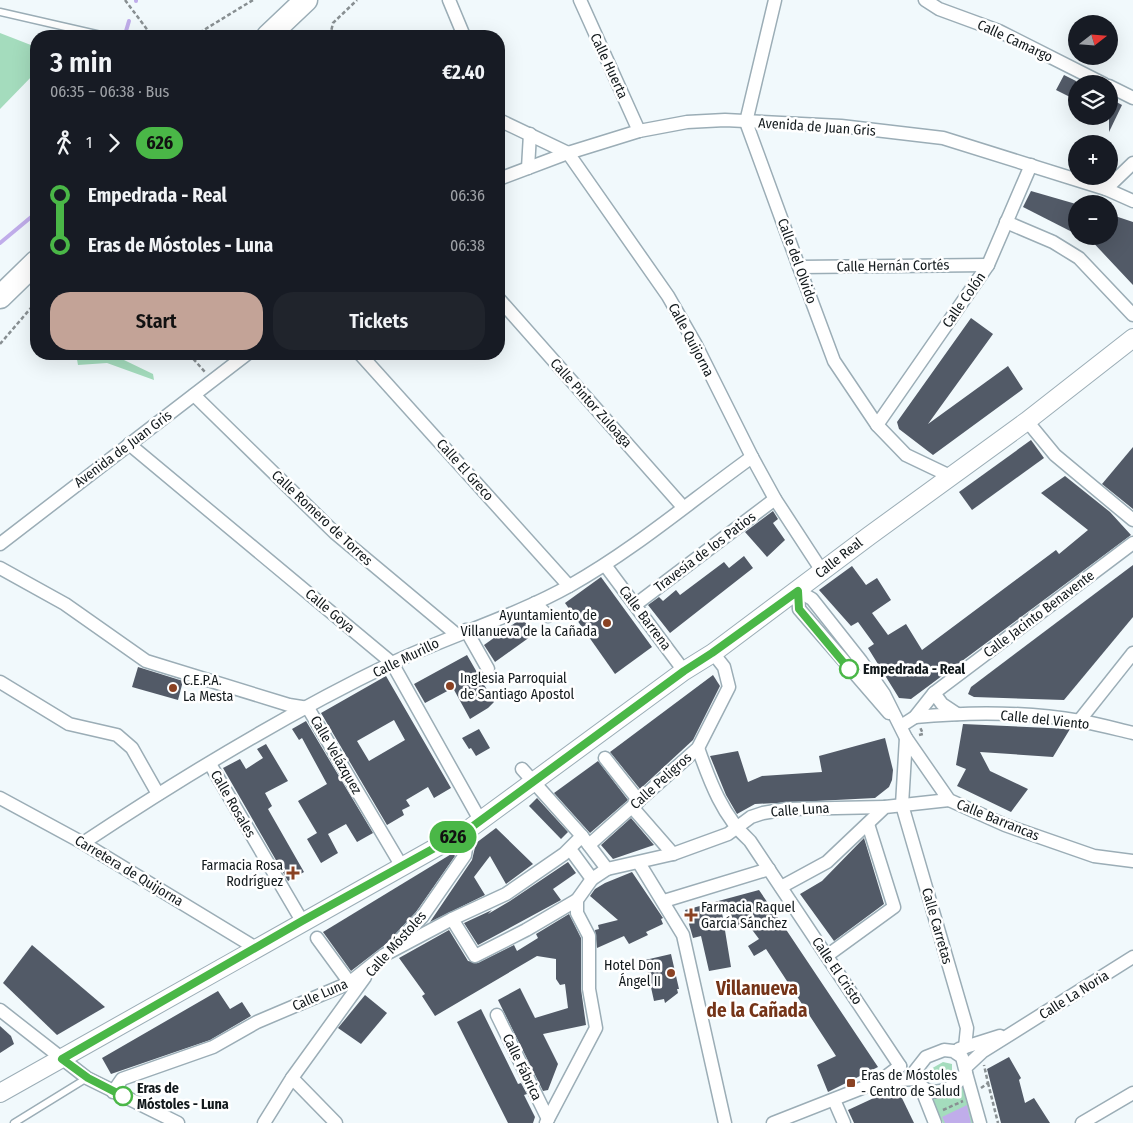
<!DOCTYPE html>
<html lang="en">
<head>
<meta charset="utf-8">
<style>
	body { margin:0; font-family:"Fira Sans Condensed",sans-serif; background:#20242c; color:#f1f3f6; height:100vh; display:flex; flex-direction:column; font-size:19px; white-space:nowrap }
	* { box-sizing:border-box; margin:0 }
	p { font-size:16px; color:#9ea1a6 }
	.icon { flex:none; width:28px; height:28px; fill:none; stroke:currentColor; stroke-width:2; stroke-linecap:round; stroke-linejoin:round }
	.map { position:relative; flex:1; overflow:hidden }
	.sheet { position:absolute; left:30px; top:30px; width:475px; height:330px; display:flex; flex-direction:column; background:#171b24; border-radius:20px; box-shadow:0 5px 20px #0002 }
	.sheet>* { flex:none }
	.badge { padding:0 10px; border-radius:16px; font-size:18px; line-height:32px }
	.needle { width:32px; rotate:73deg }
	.tools { position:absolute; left:1068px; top:15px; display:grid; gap:10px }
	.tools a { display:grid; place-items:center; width:50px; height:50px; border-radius:50%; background:#171b24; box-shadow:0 5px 20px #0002; font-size:25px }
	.map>.badge { position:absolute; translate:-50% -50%; box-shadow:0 0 0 2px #fff }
	.legs { display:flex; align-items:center; gap:8px; height:55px; padding:0 20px; font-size:16px }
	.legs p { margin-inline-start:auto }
	.summary { display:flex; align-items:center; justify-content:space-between; height:85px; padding:0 20px }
	h1 { font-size:28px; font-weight:600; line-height:38px }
	.action { display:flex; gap:10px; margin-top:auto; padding:10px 20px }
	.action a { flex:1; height:58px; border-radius:20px; background:#c3a397; color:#111; font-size:20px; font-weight:600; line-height:58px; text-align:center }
	.action a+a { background:#20242c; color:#f1f3f6 }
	ul { padding:0 20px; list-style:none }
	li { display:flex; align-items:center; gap:18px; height:50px; font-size:19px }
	li i { display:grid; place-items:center; width:8px; height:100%; margin:0 6px; background:currentColor }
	li i::after { content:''; width:12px; height:12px; margin:-6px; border:4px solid; border-radius:50%; background:#171b24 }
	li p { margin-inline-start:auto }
	li:first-child i { background:linear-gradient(#0000 50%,currentColor 0) }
	li:last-child i { background:linear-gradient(currentColor 50%,#0000 0) }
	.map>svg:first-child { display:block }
</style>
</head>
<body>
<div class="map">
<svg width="1133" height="1123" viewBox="0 0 1133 1123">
	<rect width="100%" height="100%" fill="#f1f9fc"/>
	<g fill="#a4dcbd">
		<path d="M0,33l36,14v25l-36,37z"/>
		<path d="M76,354h47l1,6 29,14 1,6 -47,-17 -29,2z"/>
		<path d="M943,1062l9,2v7l-7,7 -13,3 -4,-5 1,-6z"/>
		<path d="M964,1085l9,38h-30l-13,-26 18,-2z"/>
	</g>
	<path fill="#c0adea" d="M967,1105l4,18h-26l-3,-6z"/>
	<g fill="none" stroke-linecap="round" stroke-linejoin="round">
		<g stroke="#c0adea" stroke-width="4">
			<path d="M136,1v-1"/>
			<path d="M126,31l3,-10"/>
			<path d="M0,243l36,-30"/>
		</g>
	</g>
	<g fill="#525a67" fill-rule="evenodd">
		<path d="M1064,75l12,6v19l-20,-10z"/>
		<path d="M1109,98l13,7 -13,27z"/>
		<path d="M1031,191l45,13v30l-53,-27z"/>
		<path d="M1109,214l24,8v63l-46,-49h22z"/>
		<path d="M971,318l22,16 -65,90 80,-58 15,23 -90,66 -34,-26 -2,-7z"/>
		<path d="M1031,440l13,18 -72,52 -13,-18z"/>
		<path d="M1133,447v62l-31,-25z"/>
		<path d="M1065,476l45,36 21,23 -220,164 -12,-1 -31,-50 6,-4 -16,-22 -7,4 -32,-36 33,-24 14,19 11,-7 14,22 -19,13 16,22 18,-11 16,26 134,-100 3,4 29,-24 -47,-37z"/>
		<path d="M773,511l5,8 -5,4 12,17 -18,17 -22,-25z"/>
		<path d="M744,556l9,12 -83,65 -22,-28 11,-8 4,4 13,-11 4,5 44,-33 5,6z"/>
		<path d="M1133,565v52l-69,83 -90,-3 -6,-3 3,-7z"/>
		<path d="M601,577l51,70 -37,27 -50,-71z"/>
		<path d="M522,618l12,16 -39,28 -11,-17z"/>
		<path d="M467,655l27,47 -6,6 -18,11 -17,-31 -28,15 -11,-19z"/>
		<path d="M138,667l45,14 -5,19 -46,-13z"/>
		<path d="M713,675l7,11 -27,54 -53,49 -30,-37z"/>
		<path d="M386,676l65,112 -17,10 -6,-11 -22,13 4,6 -8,4 2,5 -17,10 -66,-112zM394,720l11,20 -36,21 -12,-20z"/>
		<path d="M306,721l67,112 -16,9 -11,-18 -18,10 10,19 -17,10 -14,-24 10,-6 -19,-32 29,-17 -25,-46 -3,2 -7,-11z"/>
		<path d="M963,724l107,5 -17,28 -73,-5 10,19 38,18 -17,23 -54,-26 9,-17 -10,-4z"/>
		<path d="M479,729l11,19 -14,8 -5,-8 -2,1 -7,-11z"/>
		<path d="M885,738l8,32 -1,10 -3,7 -14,11 -120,6 -18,10 -11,-19 -16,-39 28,-5 10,31 14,-6 60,-4 -3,-16z"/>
		<path d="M266,744l22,37 -23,12 7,13 -4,3 36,63 -16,9 -65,-113 17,-9 6,10 17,-11 -6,-9z"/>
		<path d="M598,761l30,39 -38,33 -36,-40z"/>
		<path d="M537,798l31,34 -7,7 -32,-33z"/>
		<path d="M631,818l23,27 -41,14 -12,-14z"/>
		<path d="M496,828l37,36 -27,20 -16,-28 -16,21 11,18 -55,27 42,-62 4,-17z"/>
		<path d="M864,838l20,66 -50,37 -34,-47 22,-13z"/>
		<path d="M453,853l2,3 -39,56 -30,32 -35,27 -28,-39z"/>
		<path d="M568,862l8,11 -23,16 8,11 -83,45 -14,-22 28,-13 -4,4 22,-13z"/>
		<path d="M632,872l31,46 -2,1 2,5 -17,8 2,3 -19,9 -5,-8 -27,12 -2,-18 4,-1 -1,-4 20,-5 -28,-24 5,-7 10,-6z"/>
		<path d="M759,890l28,41 91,136 -50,25 -11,-27 19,-9 -70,-107 -12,7 -6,-10 11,-7 -12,-16 -12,4 -14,-21 10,61 -22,4 -8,-35 -8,2 -8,-28z"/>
		<path d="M569,914l12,24v51l5,36 -43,9 15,30 -10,26 -5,1 -45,-91 22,-12 15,30 33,-10 -3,-24 -5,1 -4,-6v-20l-19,-3 -102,60 -13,-20 3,-2 -26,-36 50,-28 19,31 10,2 36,-18 3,6 21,-13 -2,-4z"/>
		<path d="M32,945l73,62 -48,28 -54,-52z"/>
		<path d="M671,954l8,35h-2l1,4 -13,10 -1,-4 -10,2 -9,-41z"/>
		<path d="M218,991l12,18 12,-7 9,14 -41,24 -99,34 -9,-16z"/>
		<path d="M365,995l22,18 -26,31 -23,-16z"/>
		<path d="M481,1009l37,75 3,-1 6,11 -3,1 11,22 -2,6h-25l-51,-101z"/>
		<path d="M0,1026l11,10 3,8 -14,9z"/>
		<path d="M1009,1057l12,21 -2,2 6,23 9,-5 16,25h-49l-14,-54z"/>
		<path d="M891,1090l9,4 14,29h-60l-6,-13z"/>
	</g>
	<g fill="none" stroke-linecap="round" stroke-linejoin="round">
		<g stroke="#9badb6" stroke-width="9">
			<g id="lane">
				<path d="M0,12l105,24"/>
				<path d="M14,1123l73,-45"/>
			</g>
		</g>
		<g stroke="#9badb6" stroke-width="15">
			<g id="street">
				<path d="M449,0l15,36"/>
				<path d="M580,0l59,131"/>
				<path d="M775,0l-29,122 53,145 35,94 43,64 29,30 44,21"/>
				<path d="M925,0l14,9 60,22 105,53"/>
				<path d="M1109,86l24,12"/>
				<path d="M499,120l69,33 100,143 28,49 56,112 23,42 47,72"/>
				<path d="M528,168l2,-34"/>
				<path d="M499,179l69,-26 71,-22 48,-9 38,-2 116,6 102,12 163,51 27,12"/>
				<path d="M1106,189l27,-26"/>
				<path d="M1006,222l47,20 26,16 54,57"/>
				<path d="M799,267l189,-2"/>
				<path d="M499,299l184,208"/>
				<path d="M360,354l209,232"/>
				<path d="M194,395l141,138 121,101"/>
				<path d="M1027,421l28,34 78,65"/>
				<path d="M877,425l111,-160 43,-100"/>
				<path d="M129,444l263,219 88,157"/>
				<path d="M0,544l247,-190"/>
				<path d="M605,565l79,106"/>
				<path d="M0,568l65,36 81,57 143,44 19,3 93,157"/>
				<path d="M798,591l14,8 49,62 23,33 22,44 43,62 56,25 89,31 39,5"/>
				<path d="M798,591l1,18 90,104"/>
				<path d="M535,603l13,13"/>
				<path d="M635,605l140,-106"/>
				<path d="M466,630l22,39"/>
				<path d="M0,682l69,42 48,11 15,13 26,46"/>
				<path d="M934,693l8,11 15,10"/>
				<path d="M915,717c52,-5 113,-5 165,4 18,3 36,8 53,12"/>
				<path d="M1079,721l54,-68"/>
				<path d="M901,726l14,-9 19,-24 199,-150"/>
				<path d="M906,738l-4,67 65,223 -2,19"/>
				<path d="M698,748c12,34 25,69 52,93l150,225"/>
				<path d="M605,758l34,43"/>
				<path d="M210,764l92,157"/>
				<path d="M522,769l60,67"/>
				<path d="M0,798l83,45 173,105"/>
				<path d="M632,807l41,47"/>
				<path d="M83,843c98,-65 203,-129 309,-180 59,-28 122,-46 179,-78 64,-36 121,-85 181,-128"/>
				<path d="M589,845l109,-97 31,-61 -5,-20 -11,-14"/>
				<path d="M639,863l44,72 42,188"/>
				<path d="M607,869l66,-15 55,-20 23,-17 12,-4 24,-4 98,-2"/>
				<path d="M781,887l46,-25 58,-55 64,-7"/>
				<path d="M664,901l105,-32"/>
				<path d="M452,919l23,37 51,-26 51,-30"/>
				<path d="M317,938l38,52"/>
				<path d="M394,946l28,-29 43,-62 4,-26"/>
				<path d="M828,955l66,-48 -26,-83"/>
				<path d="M0,1010l87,68 91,45"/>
				<path d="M497,1015l51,104"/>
				<path d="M959,1049l41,-13"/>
				<path d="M944,1050l9,1 9,6 4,16c-14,20 -46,30 -51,-2l11,-14z"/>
				<path d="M966,1067l16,-15 151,-95"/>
				<path d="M966,1073l14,50"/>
				<path d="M292,1078l44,45"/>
				<path d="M880,1081l36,-2"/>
				<path d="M920,1085l15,38"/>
				<path d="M113,1092l9,-13 91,-32 44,-25 92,-39 35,-28 68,-36 54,-25 58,-40 18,-18 25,33 -15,10 -22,-30"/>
				<path d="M834,1100l10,23"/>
				<path d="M264,1123l28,-45 73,-101"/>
				<path d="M546,1123l50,-95 -7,-39v-53l-12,-23v-13l15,-21"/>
				<path d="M773,1123l107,-42 20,-15"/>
				<path d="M1082,1123l51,-30"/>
			</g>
		</g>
		<g stroke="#9badb6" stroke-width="20">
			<path id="secondary" d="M0,1093l469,-264 215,-158 29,-18 156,-117 158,-115 106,-83"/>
		</g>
		<g stroke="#9badb6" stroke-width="25">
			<g id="highway">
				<path d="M268,36l38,-36"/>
				<path d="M0,297l36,-35"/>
			</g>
		</g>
		<g stroke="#888f92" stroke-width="2.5" stroke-dasharray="4 2.5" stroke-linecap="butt">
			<path d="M125,0l27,36"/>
			<path d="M194,36l59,-36"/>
			<path d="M330,36l3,-13 24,-23"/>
			<path d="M0,344l36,-42"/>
			<path d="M189,354l16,18"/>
			<path d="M919,735l4,-1 -3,-7"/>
			<path d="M988,1083l10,40"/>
			<path d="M981,1088l7,-5 -4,-18"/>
			<path d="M943,1110l20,-9"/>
		</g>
		<use href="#lane" stroke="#fff" stroke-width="6"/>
		<use href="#street" stroke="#fff" stroke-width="12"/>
		<use href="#secondary" stroke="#fff" stroke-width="18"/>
		<use href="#highway" stroke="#fff" stroke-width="22"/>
	</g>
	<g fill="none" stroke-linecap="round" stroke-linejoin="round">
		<g stroke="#fff" stroke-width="11">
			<path id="line-1" d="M123,1096l-35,-18 -26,-19 240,-138 167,-92 215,-158 28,-18 86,-62 1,18 50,60"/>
		</g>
		<use href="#line-1" stroke="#4ab747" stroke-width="8"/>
	</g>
	<g fill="#8a4223" stroke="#fff" stroke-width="2">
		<circle cx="607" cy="623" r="5"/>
		<circle cx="450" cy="686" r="5"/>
		<circle cx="173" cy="688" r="5"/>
		<path d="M290.5 865.5h5v5h5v5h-5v5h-5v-5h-5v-5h5z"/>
		<path d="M688.5 907.5h5v5h5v5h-5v5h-5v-5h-5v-5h5z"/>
		<circle cx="671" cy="973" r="5"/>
		<rect x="846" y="1078" width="10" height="10" rx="2.5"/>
	</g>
	<g fill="#fff" stroke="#4ab747" stroke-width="2.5">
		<circle cx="849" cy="669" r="9"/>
		<circle cx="123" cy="1096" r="9"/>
	</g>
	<g text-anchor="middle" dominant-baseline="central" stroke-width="5" stroke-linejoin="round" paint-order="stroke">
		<g font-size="14" fill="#12191c" stroke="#fff">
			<text transform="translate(1015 41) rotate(25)">Calle Camargo</text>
			<text transform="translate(609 66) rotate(65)">Calle Huerta</text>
			<text transform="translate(817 127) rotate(4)">Avenida de Juan Gris</text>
			<text transform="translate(797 261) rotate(70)">Calle del Olvido</text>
			<text transform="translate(893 266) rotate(-1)">Calle Hernán Cortés</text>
			<text transform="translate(964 300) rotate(-55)">Calle Colón</text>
			<text transform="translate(691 340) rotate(62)">Calle Quijorna</text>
			<text transform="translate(591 403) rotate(48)">Calle Pintor Zuloaga</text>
			<text transform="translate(123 449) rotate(-37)">Avenida de Juan Gris</text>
			<text transform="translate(465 470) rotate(48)">Calle El Greco</text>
			<text transform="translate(322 518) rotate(43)">Calle Romero de Torres</text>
			<text transform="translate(705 552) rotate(-37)">Travesía de los Patios</text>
			<text transform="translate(839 558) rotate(-38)">Calle Real</text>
			<text transform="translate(330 611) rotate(40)">Calle Goya</text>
			<text transform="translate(1039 614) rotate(-37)">Calle Jacinto Benavente</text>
			<text transform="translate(645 618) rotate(53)">Calle Barrena</text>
			<text transform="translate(406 658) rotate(-26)">Calle Murillo</text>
			<text transform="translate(1045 720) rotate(6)">Calle del Viento</text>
			<text transform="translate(336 755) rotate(60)">Calle Velázquez</text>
			<text transform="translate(661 781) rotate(-42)">Calle Peligros</text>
			<text transform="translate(233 804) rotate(60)">Calle Rosales</text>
			<text transform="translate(800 810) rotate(-4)">Calle Luna</text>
			<text transform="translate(998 820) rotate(22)">Calle Barrancas</text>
			<text transform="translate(129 871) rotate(31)">Carretera de Quijorna</text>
			<text transform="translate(937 926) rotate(74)">Calle Carretas</text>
			<text transform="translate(396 944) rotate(-48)">Calle Móstoles</text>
			<text transform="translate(837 971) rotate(56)">Calle El Cristo</text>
			<text transform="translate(320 995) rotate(-24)">Calle Luna</text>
			<text transform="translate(1074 995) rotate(-32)">Calle La Noria</text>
			<text transform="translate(522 1067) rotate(64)">Calle Fábrica</text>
		</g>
		<g font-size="14" fill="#12191c" stroke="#fff" text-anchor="start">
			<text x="597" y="615" text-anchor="end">Ayuntamiento de<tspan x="597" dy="16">Villanueva de la Cañada</tspan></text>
			<text x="460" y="678">Inglesia Parroquial<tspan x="460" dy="16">de Santiago Apostol</tspan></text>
			<text x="183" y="680">C.E.P.A.<tspan x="183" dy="16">La Mesta</tspan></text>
			<text x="283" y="865" text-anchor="end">Farmacia Rosa<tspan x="283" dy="16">Rodríguez</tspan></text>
			<text x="701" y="907">Farmacia Raquel<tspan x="701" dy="16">García Sánchez</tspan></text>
			<text x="661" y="965" text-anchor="end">Hotel Don<tspan x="661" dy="16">Ángel II</tspan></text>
			<text x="861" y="1075">Eras de Móstoles<tspan x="861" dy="16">- Centro de Salud</tspan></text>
		</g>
		<g font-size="14" font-weight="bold" fill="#12191c" stroke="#fff" text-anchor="start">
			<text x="863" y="669">Empedrada - Real</text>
			<text x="137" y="1088">Eras de<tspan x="137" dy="16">Móstoles - Luna</tspan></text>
		</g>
		<g font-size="19" font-weight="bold" fill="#753418" stroke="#fff">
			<text x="757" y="988">Villanueva<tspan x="757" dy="22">de la Cañada</tspan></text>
		</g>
	</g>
</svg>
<div class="tools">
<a><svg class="needle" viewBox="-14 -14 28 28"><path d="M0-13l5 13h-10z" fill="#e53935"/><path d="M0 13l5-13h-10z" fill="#9ea1a6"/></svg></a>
<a><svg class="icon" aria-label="layers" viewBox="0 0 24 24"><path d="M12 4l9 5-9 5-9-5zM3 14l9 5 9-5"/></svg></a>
<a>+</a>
<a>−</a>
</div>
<b class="badge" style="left:453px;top:837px;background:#4ab747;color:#111">626</b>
<section class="sheet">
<div class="summary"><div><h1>3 min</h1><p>06:35 – 06:38 · Bus</p></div><b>€2.40</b></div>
<div class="legs"><svg class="icon" aria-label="walk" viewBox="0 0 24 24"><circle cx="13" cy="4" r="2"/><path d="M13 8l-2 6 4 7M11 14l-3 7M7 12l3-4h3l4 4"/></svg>1<svg class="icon" aria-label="forward" viewBox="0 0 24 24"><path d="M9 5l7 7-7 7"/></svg><b class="badge" style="background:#4ab747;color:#111">626</b></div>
<ul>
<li><i style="color:#4ab747"></i><b>Empedrada - Real</b><p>06:36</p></li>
<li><i style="color:#4ab747"></i><b>Eras de Móstoles - Luna</b><p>06:38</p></li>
</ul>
<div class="action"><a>Start</a><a>Tickets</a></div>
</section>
</div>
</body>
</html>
